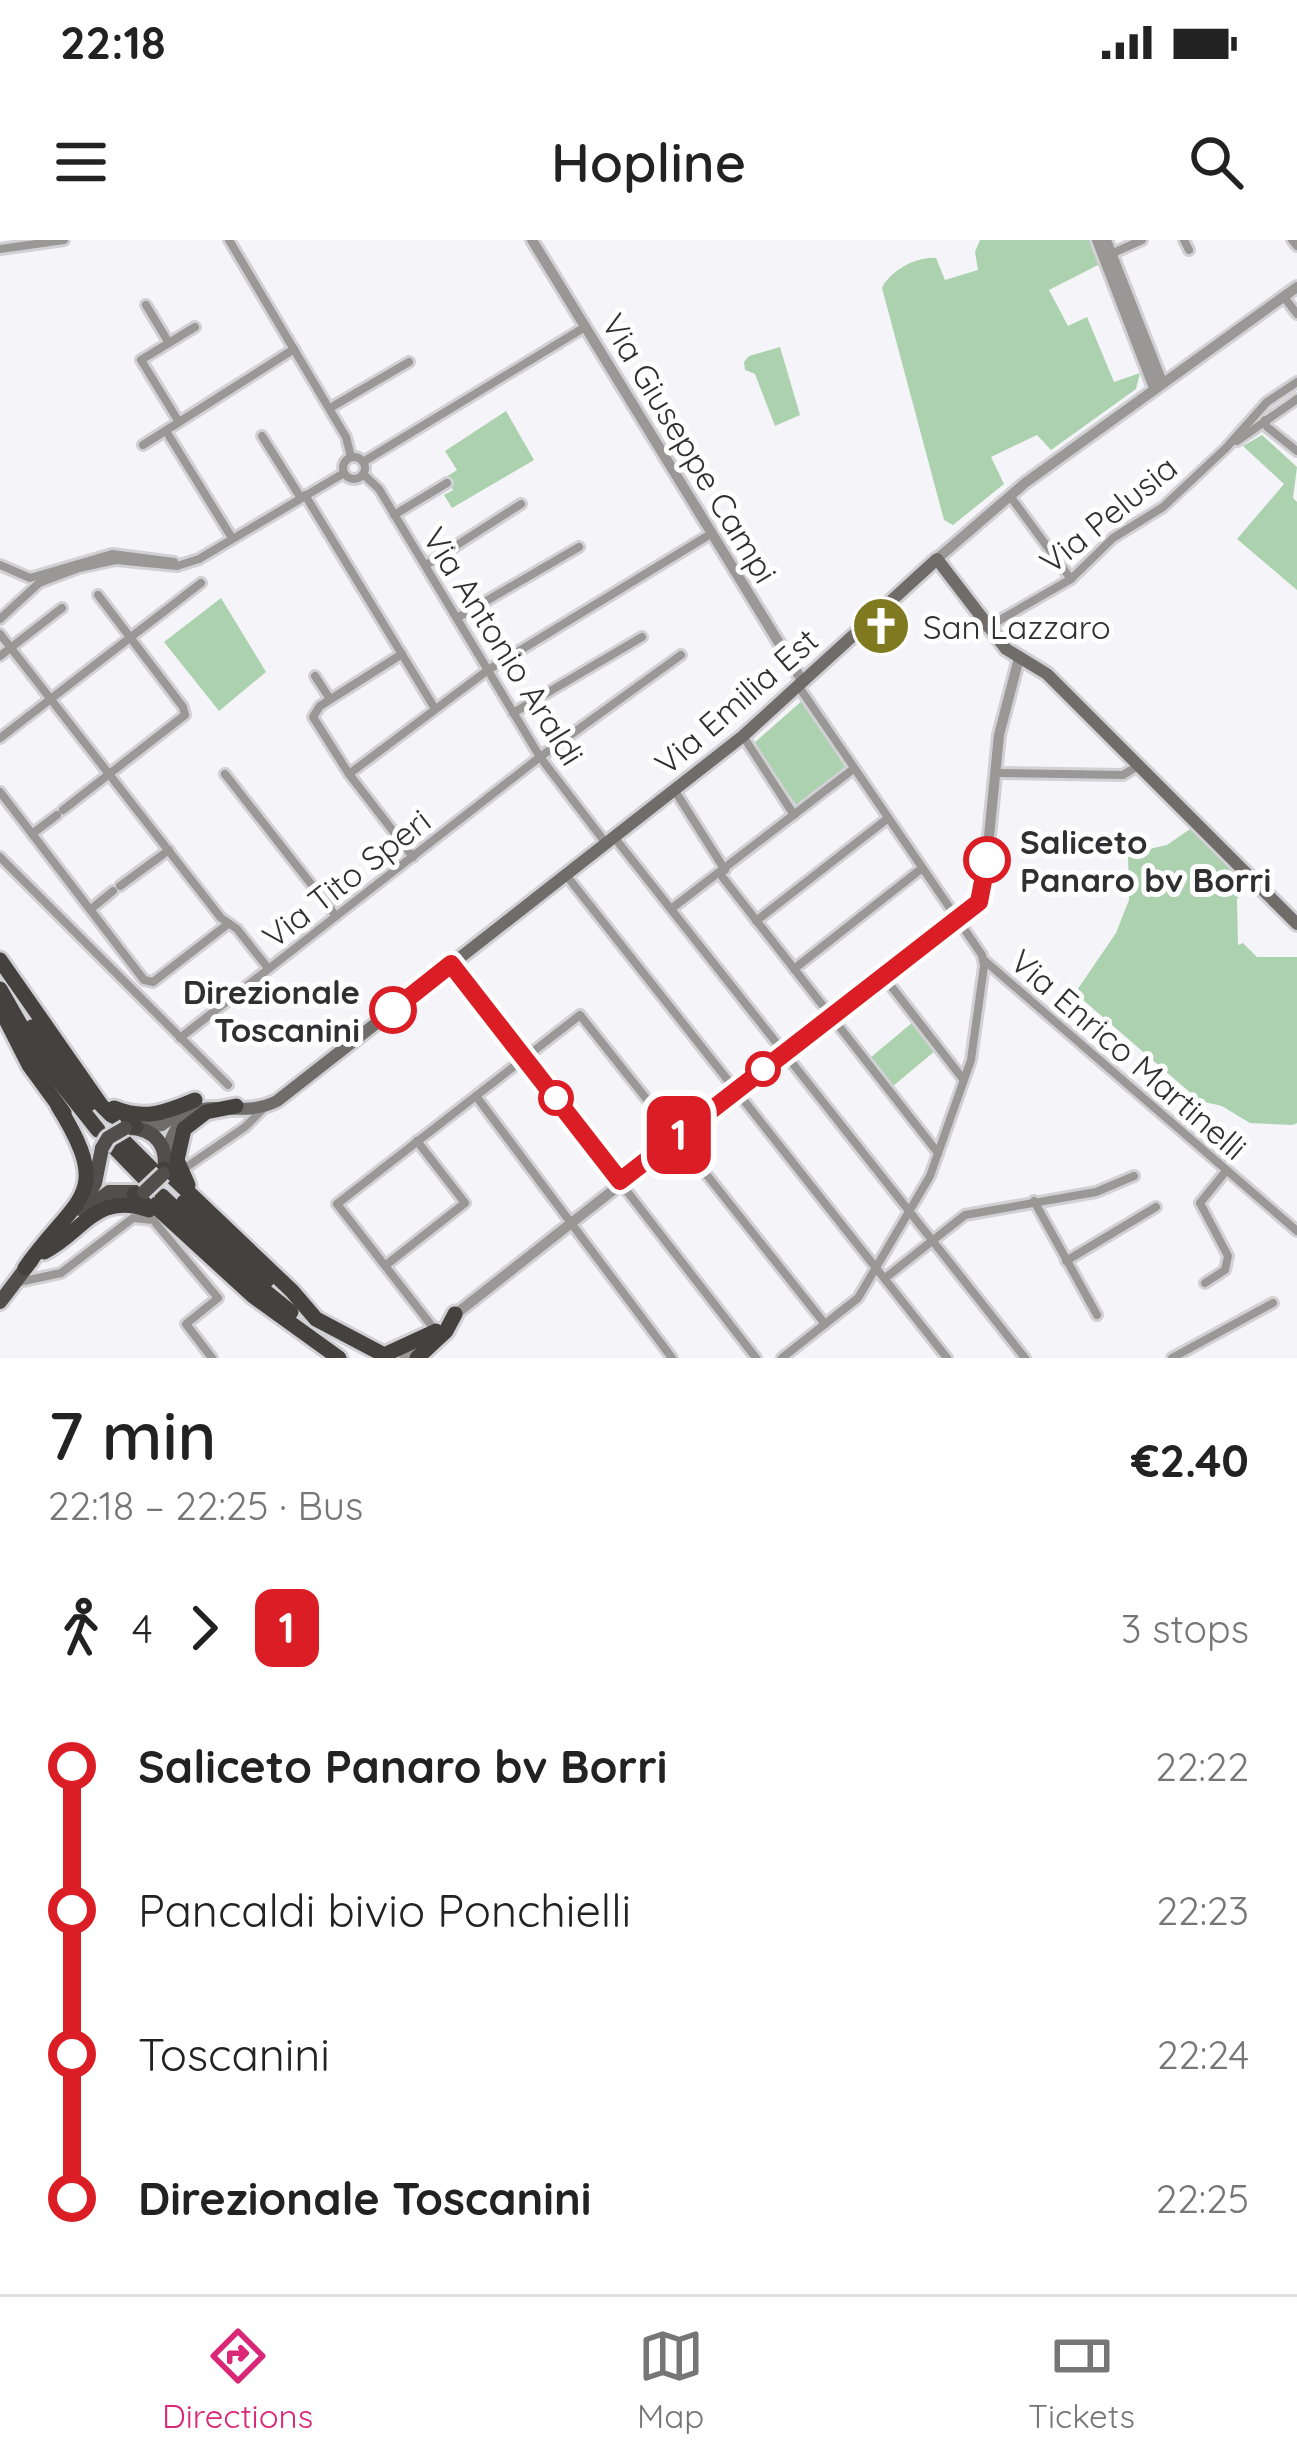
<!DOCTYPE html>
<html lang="en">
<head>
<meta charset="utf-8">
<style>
	body { margin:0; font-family:Quicksand,sans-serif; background:#f6f6f6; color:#222; height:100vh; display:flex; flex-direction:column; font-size:45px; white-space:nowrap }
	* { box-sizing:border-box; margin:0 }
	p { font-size:39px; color:#767676 }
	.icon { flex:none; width:66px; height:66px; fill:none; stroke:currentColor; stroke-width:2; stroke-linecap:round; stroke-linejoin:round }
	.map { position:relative; height:1118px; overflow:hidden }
	.side { display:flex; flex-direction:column; background:#fff; flex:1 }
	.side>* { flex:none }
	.badge { padding:0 24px; border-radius:18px; font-size:42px; line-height:78px }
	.map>.badge { position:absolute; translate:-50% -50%; box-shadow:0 0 0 6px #fff }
	.legs { display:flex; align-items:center; gap:18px; height:132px; padding:0 48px; font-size:39px }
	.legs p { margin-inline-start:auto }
	.head { display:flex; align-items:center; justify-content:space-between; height:204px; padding:0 48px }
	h1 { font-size:66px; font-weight:600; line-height:90px }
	ul { padding:0 48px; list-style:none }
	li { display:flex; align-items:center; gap:42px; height:144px; font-size:45px }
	li i { display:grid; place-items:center; width:18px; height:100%; margin:0 15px; background:currentColor }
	li i::after { content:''; width:30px; height:30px; margin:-15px; border:9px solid; border-radius:50%; background:#fff }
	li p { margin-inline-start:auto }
	li:first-child i { background:linear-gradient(#0000 50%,currentColor 0) }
	li:last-child i { background:linear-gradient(currentColor 50%,#0000 0) }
	.status { display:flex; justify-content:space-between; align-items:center; height:84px; padding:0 60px; background:#fff; direction:ltr }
	.status svg { height:33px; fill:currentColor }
	header { display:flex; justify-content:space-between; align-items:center; height:156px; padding:0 48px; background:#fff; font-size:54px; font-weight:600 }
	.tab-bar { display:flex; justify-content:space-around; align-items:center; height:168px; border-top:3px solid #e0e0e0; background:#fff; font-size:33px; color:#767676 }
	.tab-bar a { display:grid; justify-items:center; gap:6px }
	.tab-bar .selected { color:#db2777 }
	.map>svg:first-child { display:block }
</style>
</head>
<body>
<div class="status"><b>22:18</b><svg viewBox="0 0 49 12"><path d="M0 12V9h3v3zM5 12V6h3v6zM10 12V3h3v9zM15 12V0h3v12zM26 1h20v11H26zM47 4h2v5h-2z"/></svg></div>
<header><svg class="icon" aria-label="menu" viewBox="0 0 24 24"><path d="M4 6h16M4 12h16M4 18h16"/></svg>Hopline<svg class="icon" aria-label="search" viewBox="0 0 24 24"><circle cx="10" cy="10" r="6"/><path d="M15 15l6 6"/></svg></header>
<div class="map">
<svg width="1297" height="1118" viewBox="0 0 1297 1118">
	<rect width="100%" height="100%" fill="#f4f4f9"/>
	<g fill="#acd1ae">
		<path d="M980,0h110l10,24 -51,26 19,36 19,-9 27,65 26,-9 -4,16 -85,61 -14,-15 -46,22 13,27 -51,41 -9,-5 -62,-232c8,-17 35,-32 54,-30l9,22 33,-10 -3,-18z"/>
		<path d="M780,107l20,68 -25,11 -20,-52 -10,-4 -1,-8 5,-6z"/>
		<path d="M506,171l28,49 -82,48 -8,-13 9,-5 -7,-13 11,-7 -12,-19z"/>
		<path d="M1262,195l35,32 -4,31 4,4v88l-60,-51 47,-55 -41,-38z"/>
		<path d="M221,358l45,74 -47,39 -55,-69z"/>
		<path d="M803,460l42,67 -48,39 -44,-62z"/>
		<path d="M1193,587l49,48v19l-5,5 1,46 5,-2 14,14h40v166l-4,2 -43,-2 -28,-17 -22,-5 -125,-108 41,-60 13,-33 -1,-46 39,-9z"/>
		<path d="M913,782l22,29 -42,35 -23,-28z"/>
	</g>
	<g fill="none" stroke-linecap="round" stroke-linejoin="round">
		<g stroke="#d1d1d5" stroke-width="14">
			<g id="minor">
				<path d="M229,0l117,197 5,20"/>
				<path d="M1184,0l5,10"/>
				<path d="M1292,0l5,6"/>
				<path d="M0,9l64,-9"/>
				<path d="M1111,14l31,-14"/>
				<path d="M1284,57l13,17"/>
				<path d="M146,65l23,38"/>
				<path d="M330,168l79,-46"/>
				<path d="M1265,180l2,7 30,24"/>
				<path d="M179,182l-38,-62 54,-33"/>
				<path d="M166,191l66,107"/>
				<path d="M262,196l39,62"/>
				<path d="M1237,201l60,-42"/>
				<path d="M143,205l151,-96"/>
				<circle cx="354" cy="228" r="11"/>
				<path d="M363,222l222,-135"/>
				<path d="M363,234l16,15 161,268 65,85"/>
				<path d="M305,255l129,212"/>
				<path d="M1010,256l61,83"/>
				<path d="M394,275l53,-32"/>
				<path d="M0,325l30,13 82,-24 62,8"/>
				<path d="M426,325l95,-61"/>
				<path d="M457,378l122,-71"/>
				<path d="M0,379l39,-36 40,-15 37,-8 61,6 22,-7 145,-86"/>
				<path d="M986,388l85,-49 42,-41 50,-31 63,-59 41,-46 30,-20"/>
				<path d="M0,394l221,284 16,11 31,39"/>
				<path d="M402,414l-82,52 -7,11 36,57 64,83"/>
				<path d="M0,416l62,-48"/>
				<path d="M315,436l15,23"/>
				<path d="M513,473l129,-76"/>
				<path d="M743,496l51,79"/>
				<path d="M0,498l201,-155"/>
				<path d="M996,533l127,2 16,-10"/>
				<path d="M225,534l111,142"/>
				<path d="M349,534l139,-104 221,-135"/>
				<path d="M675,551l50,79"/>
				<path d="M0,552l144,188 9,2 75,-58"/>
				<path d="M63,570l122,-95 -2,-8 -85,-112"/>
				<path d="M32,594l25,-19"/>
				<path d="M614,597l411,521"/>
				<path d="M0,617l228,228"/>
				<path d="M720,634l218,279"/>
				<path d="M566,635l381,483"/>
				<path d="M120,646l49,-36"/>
				<path d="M91,669l22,-18"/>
				<path d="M671,669l181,-139"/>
				<path d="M756,681l131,-102"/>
				<path d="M985,721l312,270"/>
				<path d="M452,725l304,393"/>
				<path d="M794,729l127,-100"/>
				<path d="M884,737l79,102"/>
				<path d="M180,798l360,-281 141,-102"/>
				<path d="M476,856l196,262"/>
				<path d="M188,926l57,-39 18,-18"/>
				<path d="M1034,961l63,114"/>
				<path d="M1066,1021l90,-54"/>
				<path d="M386,1025l79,-62 -48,-62"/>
				<path d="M889,1035l76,-60 131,-23 38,-16"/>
				<path d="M19,1042l42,-9 72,-55 20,2 65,78 -32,26 26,34"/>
				<path d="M1205,1043l20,-13 3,-14 -28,-53 26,-32"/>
				<path d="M435,1090l-98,-126 243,-189 245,309"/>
				<path d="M782,1118l76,-60 72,-122 41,-116 13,-94 -2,-11 -183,-268"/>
				<path d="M1172,1118l101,-55"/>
			</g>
		</g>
		<g stroke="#d1d1d5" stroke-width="16">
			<g id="tertiary">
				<path d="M532,0l271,442"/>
				<path d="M1097,0l57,148"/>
				<path d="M1106,0l56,142"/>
				<path d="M937,319l88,-76 272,-196"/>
				<path d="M452,1077l527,-415 5,-15 15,-152 20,-77"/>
				<path d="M404,1118l20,-17"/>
			</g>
		</g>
		<g stroke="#d1d1d5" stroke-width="18">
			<g id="secondary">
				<path d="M141,888l21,-3 23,-17"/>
				<path d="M165,917c22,-81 62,-31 112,-56l466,-365 194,-177 69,90 41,25 250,250"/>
			</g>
		</g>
		<g stroke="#d1d1d5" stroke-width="20">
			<g id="primary">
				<path d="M126,888c29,-1 44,19 37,46"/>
				<path d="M89,967l20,-15h35"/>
				<path d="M80,969l15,-26 7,-35"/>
				<path d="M0,1062l32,-42"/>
			</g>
		</g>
		<g stroke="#d1d1d5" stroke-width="21">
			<g id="trunk">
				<path d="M0,720l101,145 10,10 25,12"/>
				<path d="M0,749l36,63 62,78"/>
				<path d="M0,768l29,57 35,48"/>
				<path d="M32,787l57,77"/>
				<path d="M114,868c30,13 53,4 81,-8"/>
				<path d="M122,899l29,29"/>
				<path d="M113,906l31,32"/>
				<path d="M164,929l128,122 24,28 68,36 52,-24"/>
				<path d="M188,945l-11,-25 7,-31 22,-17 30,-6"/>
				<path d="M134,954l23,14 96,88 86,62"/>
				<path d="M162,956l82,78 47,38"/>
				<path d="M184,962l83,78"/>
				<path d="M44,1012c40,-20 51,-61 105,-42"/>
				<path d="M25,1028c51,-73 90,-70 33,-162"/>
				<path d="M417,1118l29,-27 9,-17"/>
			</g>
		</g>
		<use href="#minor" stroke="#9a9897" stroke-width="8"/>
		<use href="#tertiary" stroke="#9a9897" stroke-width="10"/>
		<use href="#secondary" stroke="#6f6c6a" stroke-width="12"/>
		<use href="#primary" stroke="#514e4b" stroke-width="14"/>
		<use href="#trunk" stroke="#44413e" stroke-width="15"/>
		<g stroke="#d1d1d5" stroke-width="20" stroke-linecap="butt">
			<g id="primary-bridge">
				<path d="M102,908l6,-10 17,-10"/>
				<path d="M144,952l19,-18"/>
			</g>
		</g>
		<use href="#primary-bridge" stroke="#514e4b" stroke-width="14"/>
	</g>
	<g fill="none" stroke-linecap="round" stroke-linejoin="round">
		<g stroke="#fff" stroke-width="27">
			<path id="line-1" d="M393,770l58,-46 169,217 359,-279 8,-42"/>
		</g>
		<use href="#line-1" stroke="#db1e26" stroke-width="18"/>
	</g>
	<defs>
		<g id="church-disc" transform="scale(3)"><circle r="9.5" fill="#7f7a20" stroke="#fff"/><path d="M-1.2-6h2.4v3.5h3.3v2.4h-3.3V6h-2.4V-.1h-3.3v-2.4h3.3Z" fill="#fff"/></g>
	</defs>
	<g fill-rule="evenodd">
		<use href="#church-disc" x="881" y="386"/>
	</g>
	<g fill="#fff" stroke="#db1e26" stroke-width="6">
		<circle cx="987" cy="620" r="21"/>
		<circle cx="393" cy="770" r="21"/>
		<circle cx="763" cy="829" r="15"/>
		<circle cx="556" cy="858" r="15"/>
	</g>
	<g text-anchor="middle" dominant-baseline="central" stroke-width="10" stroke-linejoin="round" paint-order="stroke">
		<g font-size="33" fill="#303032" stroke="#fff">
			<text transform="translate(690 208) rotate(59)">Via Giuseppe Campi</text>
			<text transform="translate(1108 274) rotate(-39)">Via Pelusia</text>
			<text transform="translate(504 406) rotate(58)">Via Antonio Araldi</text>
			<text transform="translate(736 461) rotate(-41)">Via Emilia Est</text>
			<text transform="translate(346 638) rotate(-38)">Via Tito Speri</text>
			<text transform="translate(1129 814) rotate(41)">Via Enrico Martinelli</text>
		</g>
		<g font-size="33" fill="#303032" stroke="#fff" text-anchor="start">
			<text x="923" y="386">San Lazzaro</text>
		</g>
		<g font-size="33" font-weight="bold" fill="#303032" stroke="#fff" text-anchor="start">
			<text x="1020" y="601">Saliceto<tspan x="1020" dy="38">Panaro bv Borri</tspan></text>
			<text x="360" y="751" text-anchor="end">Direzionale<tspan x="360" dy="38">Toscanini</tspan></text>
		</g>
	</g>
</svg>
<b class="badge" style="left:679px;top:895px;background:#db1e26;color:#fff">1</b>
</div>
<section class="side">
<div class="head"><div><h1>7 min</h1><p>22:18 – 22:25 · Bus</p></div><b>€2.40</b></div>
<div class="legs"><svg class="icon" aria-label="walk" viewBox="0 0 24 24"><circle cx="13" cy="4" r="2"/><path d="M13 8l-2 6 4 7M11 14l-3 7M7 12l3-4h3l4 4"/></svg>4<svg class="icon" aria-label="forward" viewBox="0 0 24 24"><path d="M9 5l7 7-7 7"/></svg><b class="badge" style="background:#db1e26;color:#fff">1</b><p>3 stops</p></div>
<ul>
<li><i style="color:#db1e26"></i><b>Saliceto Panaro bv Borri</b><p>22:22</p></li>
<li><i style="color:#db1e26"></i><span>Pancaldi bivio Ponchielli</span><p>22:23</p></li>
<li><i style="color:#db1e26"></i><span>Toscanini</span><p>22:24</p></li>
<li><i style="color:#db1e26"></i><b>Direzionale Toscanini</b><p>22:25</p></li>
</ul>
</section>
<nav class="tab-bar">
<a class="selected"><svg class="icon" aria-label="directions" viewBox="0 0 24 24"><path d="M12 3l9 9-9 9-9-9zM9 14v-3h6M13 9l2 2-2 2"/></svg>Directions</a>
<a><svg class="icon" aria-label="map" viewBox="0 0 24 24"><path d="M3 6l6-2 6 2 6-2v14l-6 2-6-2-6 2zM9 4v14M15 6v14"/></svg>Map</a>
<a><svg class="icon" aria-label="tickets" viewBox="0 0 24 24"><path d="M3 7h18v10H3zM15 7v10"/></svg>Tickets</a>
</nav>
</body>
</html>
